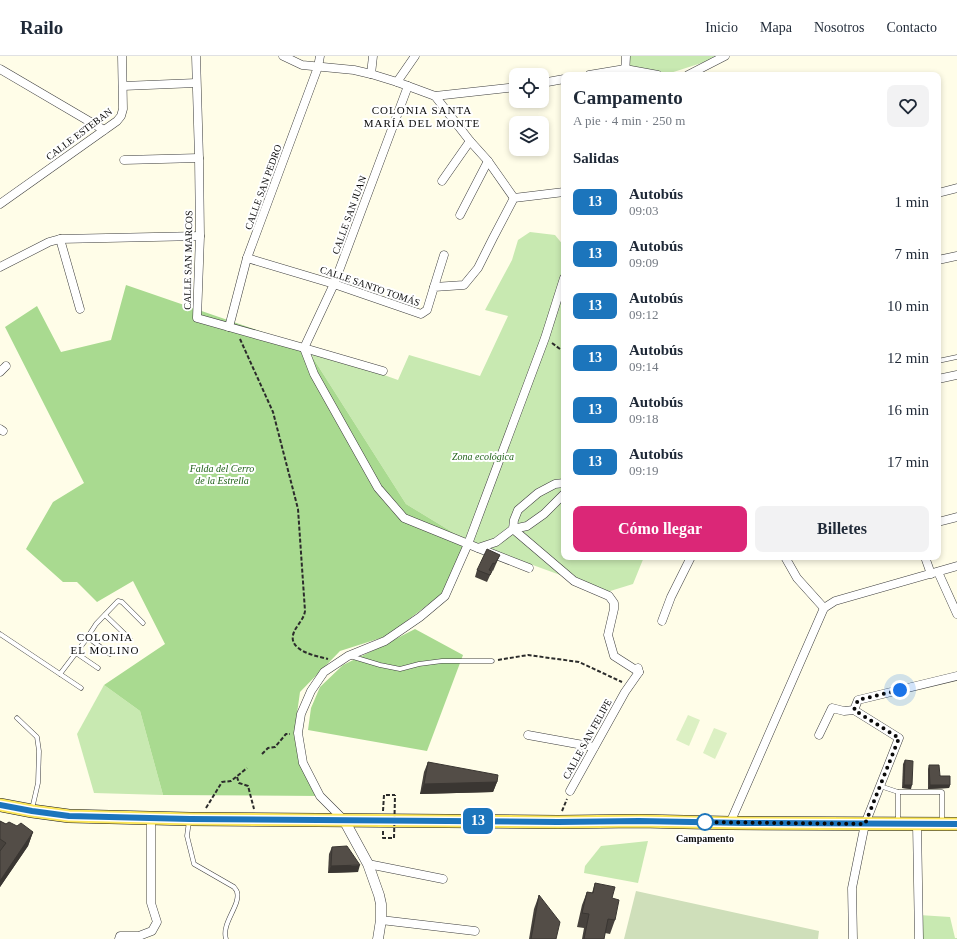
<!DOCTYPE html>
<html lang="es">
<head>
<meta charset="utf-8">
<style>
	body { margin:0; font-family:Georgia,serif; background:#f2f2f3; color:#1f2937; height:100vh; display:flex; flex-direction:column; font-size:15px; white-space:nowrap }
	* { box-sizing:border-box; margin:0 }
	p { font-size:13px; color:#747a83 }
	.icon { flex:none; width:22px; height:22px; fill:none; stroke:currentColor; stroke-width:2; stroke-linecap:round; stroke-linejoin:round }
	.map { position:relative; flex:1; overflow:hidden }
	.drawer { position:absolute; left:561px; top:16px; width:380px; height:488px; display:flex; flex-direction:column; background:#fff; border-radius:8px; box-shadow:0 2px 6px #0003 }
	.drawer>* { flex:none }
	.badge { padding:0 8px; border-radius:6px; font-size:14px; line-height:26px }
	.controls { position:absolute; left:509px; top:12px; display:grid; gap:8px }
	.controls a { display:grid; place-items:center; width:40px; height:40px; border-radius:8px; background:#fff; box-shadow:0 2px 6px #0003; font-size:20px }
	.you { position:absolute; width:20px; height:20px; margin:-10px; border:3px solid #fff; border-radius:50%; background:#1a73e8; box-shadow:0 0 0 6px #1a73e833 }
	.map>.badge { position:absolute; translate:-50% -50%; box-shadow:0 0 0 2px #fff }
	h2 { padding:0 12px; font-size:15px; line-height:36px }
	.round { display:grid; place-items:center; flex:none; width:42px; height:42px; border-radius:8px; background:#f2f2f3 }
	.summary { display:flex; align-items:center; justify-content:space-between; height:68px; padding:0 12px }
	h1 { font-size:19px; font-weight:700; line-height:30px }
	.button { display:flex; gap:8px; margin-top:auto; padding:8px 12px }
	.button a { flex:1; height:46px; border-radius:8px; background:#db2777; color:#fff; font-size:16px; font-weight:700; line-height:46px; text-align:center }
	.button a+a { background:#f2f2f3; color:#1f2937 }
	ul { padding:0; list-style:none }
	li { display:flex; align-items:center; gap:12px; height:52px; padding:0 12px }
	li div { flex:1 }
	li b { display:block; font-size:15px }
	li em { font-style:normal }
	li .badge { min-width:44px; font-weight:700; text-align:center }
	header { display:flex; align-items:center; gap:24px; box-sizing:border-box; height:56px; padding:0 20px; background:#fff; border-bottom:1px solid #e0e1e3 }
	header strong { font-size:19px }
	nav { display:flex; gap:22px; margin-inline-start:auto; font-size:14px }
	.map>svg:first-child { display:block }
</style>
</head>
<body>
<header>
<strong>Railo</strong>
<nav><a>Inicio</a><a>Mapa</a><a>Nosotros</a><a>Contacto</a></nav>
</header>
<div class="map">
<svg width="957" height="883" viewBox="0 0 957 883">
	<rect width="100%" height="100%" fill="#fffde8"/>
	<g fill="#c8e9b1">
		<path d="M630,0h89l-8,4 -47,15h-35z"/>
		<path d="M530,176l25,3 9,11v311h80l-11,27 -26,8 -140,-51 -61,-37 -100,-157 92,33 11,-25 71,21 28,-60 -23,-6 27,-50 6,-20z"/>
		<path d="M104,629l36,26 23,84 -69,-2 -17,-59z"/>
		<path d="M648,785l-10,42 -54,-10 1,-7 16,-20z"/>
		<path d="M919,859l31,2 5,21h2v1h-37z"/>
	</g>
	<g fill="#a9da90">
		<path d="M126,229l180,62 100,157 61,37 -20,49 -60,46 -47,15 -40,41 -6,43 27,61 -158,-1 -23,-84 -36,-26 61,-41 -32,-63 -36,21 -20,-20h-14l-37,-33 27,-47 31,-19 -79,-156 32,-21 24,46 50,-12z"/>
		<path d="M415,573l48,26 -36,96 -119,-21 3,-22 9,-21 23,-22 31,-15z"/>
	</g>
	<path fill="#cfdfba" d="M636,835l183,40 -1,8h-194z"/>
	<g fill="#dcf0c3">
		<path d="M688,659l12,5 -11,26 -13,-6z"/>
		<path d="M714,672l13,5 -12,26 -12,-6z"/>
	</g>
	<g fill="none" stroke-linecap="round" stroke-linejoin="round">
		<g stroke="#3d3d3d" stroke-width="5">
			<g id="service">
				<path d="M938,305l19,-4"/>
				<path d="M105,559l25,24"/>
				<path d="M0,578l81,54"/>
				<path d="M87,581l23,17"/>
				<path d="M76,597l22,15"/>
				<path d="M350,600l30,9 20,4 19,-5 23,-3h50"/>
				<path d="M60,618l25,-33 11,-17 22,-23 4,1 21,21"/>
				<path d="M17,662l20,19 2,14 -1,32 -6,26"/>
				<path d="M880,730l18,6"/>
				<path d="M189,765l-2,15 7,28 40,23c1,2 3,3 3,5 4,13 -16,31 -11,47"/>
				<path d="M898,767v-31h44v30"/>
			</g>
		</g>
		<g stroke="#3d3d3d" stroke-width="9">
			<g id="minor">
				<path d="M196,0l3,102 1,78 -3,82 107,30 79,23"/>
				<path d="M283,0l19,9 52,5 17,4 26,8 38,14 81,-9"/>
				<path d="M0,13l104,61"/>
				<path d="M371,18l2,-18"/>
				<path d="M589,19l36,-6 33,6"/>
				<path d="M625,19l1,-19"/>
				<path d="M688,19l37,-19"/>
				<path d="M397,26l18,-26"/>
				<path d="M542,27l22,-4"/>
				<path d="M123,30l73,-3"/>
				<path d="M408,30l-74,198 -30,64 10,26 64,114 26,30 74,30 51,20"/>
				<path d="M435,40l35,45 18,20 26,37"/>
				<path d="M124,104l75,-2"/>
				<path d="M442,125l28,-40"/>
				<path d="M938,137l19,-5"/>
				<path d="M0,148l117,-83 4,-5 2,-7 -1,-53"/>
				<path d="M460,159l28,-54"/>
				<path d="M60,183l20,70"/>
				<path d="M247,202l87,26 87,30 6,-4 7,-23 30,-2 14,-17 15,-30 21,-40 50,-6"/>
				<path d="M938,204l19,-4"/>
				<path d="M0,211l49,-25 11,-3 140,-3"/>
				<path d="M434,231l10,-32"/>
				<path d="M229,271l18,-69 71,-191 2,-11"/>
				<path d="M0,316l6,-6"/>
				<path d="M938,323l19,-4"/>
				<path d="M0,373l3,2"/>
				<path d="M938,466l19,-5"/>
				<path d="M513,473l61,52 35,15 5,7v6l-6,26 6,21 25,16"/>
				<path d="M513,473l14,-3 17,-12 20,-20"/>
				<path d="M478,492l18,-6 17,-13 1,-9 4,-10 20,-17 17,-9 9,-1"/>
				<path d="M785,501l12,21 27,30"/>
				<path d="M925,501l6,17"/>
				<path d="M938,516l19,42"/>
				<path d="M824,552l11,-7 122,-35"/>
				<path d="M662,565l9,-24 20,-40"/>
				<path d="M854,654l4,-10 99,-24"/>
				<path d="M528,679l66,12"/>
				<path d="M819,679l13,-27 12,3 10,-1 45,28 -34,86 -13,64 1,51"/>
				<path d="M570,735l55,-99 14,-20 -1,-4"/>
				<path d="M344,764l-24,-24 -17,-33 -5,-30 3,-19 10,-23 13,-19 24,-16 37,-15 35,-24 25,-21 23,-52 77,-206 19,-60"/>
				<path d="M730,767l94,-215"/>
				<path d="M917,768l2,115"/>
				<path d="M368,808l75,15"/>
				<path d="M381,864l94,11"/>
				<path d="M119,883l1,-3h19l13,-5 5,-9 -6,-19v-85"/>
			</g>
		</g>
		<g stroke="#3d3d3d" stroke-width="11">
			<path id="tertiary" d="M344,764l24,44 11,31 2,9v16l-3,19"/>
		</g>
		<g stroke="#1b1b1b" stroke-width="14">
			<path id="primary" d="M0,749l32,6 37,5 121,3 368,3 81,-1 91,2 227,1"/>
		</g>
		<g stroke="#2c2c2c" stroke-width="2" stroke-dasharray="4 2" stroke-linecap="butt">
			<path d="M240,283l33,73 25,97 7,102c-1,8 -8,14 -11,21 -8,19 23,24 34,27"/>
			<path d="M552,287l12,9"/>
			<path d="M498,604l30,-5 51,7 43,20"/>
			<path d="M262,698l6,-6 7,-1 11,-13h4"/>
			<path d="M237,721l2,6 9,3 6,23"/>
			<path d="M206,752l16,-26 9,-1 16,-13"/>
			<path d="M383,755l1,-16h11"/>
			<path d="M562,755l5,-12"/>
			<path d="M383,775v7h11"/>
		</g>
		<use href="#service" stroke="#fff" stroke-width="4"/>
		<use href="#minor" stroke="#fff" stroke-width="8"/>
		<use href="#tertiary" stroke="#fff" stroke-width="10"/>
		<use href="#primary" stroke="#fce75b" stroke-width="13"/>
		<path stroke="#2c2c2c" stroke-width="2" stroke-dasharray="4 2" stroke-linecap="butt" d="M394,782l1,-43"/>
	</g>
	<g fill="#47423d">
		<path d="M500,499l-7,16 -3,-1 2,1 -5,11 -12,-5 2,-7z"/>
		<path d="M905,704l6,29 -9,-1 1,-24z"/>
		<path d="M428,706l69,20 -4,10 -73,2 4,-22z"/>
		<path d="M929,709l21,20 -1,3 -21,1v-20z"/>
		<path d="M0,765l6,3 27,8 -5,14 -28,41z"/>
		<path d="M332,791l26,25 -30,1 1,-19z"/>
		<path d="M595,827l17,15 3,22 -5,14 -5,-1 -1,6h-22l2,-11 -7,-1 5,-22 5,-13 5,1z"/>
		<path d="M539,839l17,44h-27l5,-30z"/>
	</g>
	<g fill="#3a3632">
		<path d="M497,726l-4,10 -73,2 4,-10z"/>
		<path d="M904,729h8l-1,4 -9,-1z"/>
		<path d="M930,729h20l-1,3 -21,1z"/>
		<path d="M33,776l-5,14 -28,41v-6z"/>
		<path d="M360,809l-2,7 -30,1 3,-7z"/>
	</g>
	<g fill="#534d47" stroke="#3a3632">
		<path d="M487,493l13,6 -5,9 -2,-1 -4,7 3,1 -2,4 -13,-5z"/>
		<path d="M905,704l8,1 -1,24h-8z"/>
		<path d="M428,706l70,13 -1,7 -73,2z"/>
		<path d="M929,709h10l1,11h10v9h-20z"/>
		<path d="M0,765l6,3 3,-2 8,4 4,-3 12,9 -33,49v-30l6,-8 -6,-4z"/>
		<path d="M347,790l13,19 -29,1 1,-19z"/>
		<path d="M595,827l20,4 -3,11 7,2 -4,20 -7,-1 -4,20h-20l5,-25 -7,-1 5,-21 6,1z"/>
		<path d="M539,839l21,27 -4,17h-25z"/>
	</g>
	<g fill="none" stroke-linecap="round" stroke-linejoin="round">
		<g stroke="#fff" stroke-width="9">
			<path id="line" d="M0,749l32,6 37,5 121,3 368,3 81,-1 106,2 212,1"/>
		</g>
		<use href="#line" stroke="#1c75bc" stroke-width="6"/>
		<path stroke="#0a0a0a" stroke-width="4" stroke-dasharray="0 7.2" d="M705,766h-5l165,2 34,-86 -45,-28 4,-10 42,-10"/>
	</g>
	<circle fill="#fff" stroke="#1c75bc" stroke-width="2" cx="705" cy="766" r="8"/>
	<g text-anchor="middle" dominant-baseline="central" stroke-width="4" stroke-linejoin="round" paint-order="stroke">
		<g font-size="10" fill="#0a0a0a" stroke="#fff">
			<text transform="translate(79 78) rotate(-37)">CALLE ESTEBAN</text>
			<text transform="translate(263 131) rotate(-70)">CALLE SAN PEDRO</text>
			<text transform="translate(349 159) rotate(-70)">CALLE SAN JUAN</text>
			<text transform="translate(188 204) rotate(-89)">CALLE SAN MARCOS</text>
			<text transform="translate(370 230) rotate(19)">CALLE SANTO TOMÁS</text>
			<text transform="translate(587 683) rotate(-61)">CALLE SAN FELIPE</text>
		</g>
		<g font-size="10" font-style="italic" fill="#21621a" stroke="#fff">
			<text x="483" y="400">Zona ecológica</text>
			<text x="222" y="412">Falda del Cerro<tspan x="222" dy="12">de la Estrella</tspan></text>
		</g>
		<g font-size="10" font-weight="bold" fill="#0a0a0a" stroke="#fff">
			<text x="705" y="782">Campamento</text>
		</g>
		<g font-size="11" letter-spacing="1" fill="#0a0a0a" stroke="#fff">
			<text x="422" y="54">COLONIA SANTA<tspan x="422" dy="13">MARÍA DEL MONTE</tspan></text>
			<text x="105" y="581">COLONIA<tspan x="105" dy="13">EL MOLINO</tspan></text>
		</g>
	</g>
</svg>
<div class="controls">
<a><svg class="icon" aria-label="locate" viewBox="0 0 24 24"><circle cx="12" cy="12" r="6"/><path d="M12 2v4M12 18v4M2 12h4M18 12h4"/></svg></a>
<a><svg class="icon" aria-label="layers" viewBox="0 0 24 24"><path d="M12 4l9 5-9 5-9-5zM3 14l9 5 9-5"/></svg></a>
</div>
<div class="you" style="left:900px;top:634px"></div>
<b class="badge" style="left:478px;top:765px;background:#1c75bc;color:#fff">13</b>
<section class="drawer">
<div class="summary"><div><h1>Campamento</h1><p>A pie · 4 min · 250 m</p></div><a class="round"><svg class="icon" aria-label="heart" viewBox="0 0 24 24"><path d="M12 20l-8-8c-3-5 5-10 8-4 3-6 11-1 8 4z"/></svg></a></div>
<h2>Salidas</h2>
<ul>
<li><span class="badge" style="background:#1c75bc;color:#fff">13</span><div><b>Autobús</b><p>09:03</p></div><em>1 min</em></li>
<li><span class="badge" style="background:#1c75bc;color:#fff">13</span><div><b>Autobús</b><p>09:09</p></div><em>7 min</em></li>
<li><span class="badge" style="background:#1c75bc;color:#fff">13</span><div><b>Autobús</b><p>09:12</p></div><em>10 min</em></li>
<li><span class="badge" style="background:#1c75bc;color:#fff">13</span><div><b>Autobús</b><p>09:14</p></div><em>12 min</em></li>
<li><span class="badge" style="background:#1c75bc;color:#fff">13</span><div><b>Autobús</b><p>09:18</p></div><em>16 min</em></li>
<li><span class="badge" style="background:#1c75bc;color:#fff">13</span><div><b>Autobús</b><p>09:19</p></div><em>17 min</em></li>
</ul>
<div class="button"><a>Cómo llegar</a><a>Billetes</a></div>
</section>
</div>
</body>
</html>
